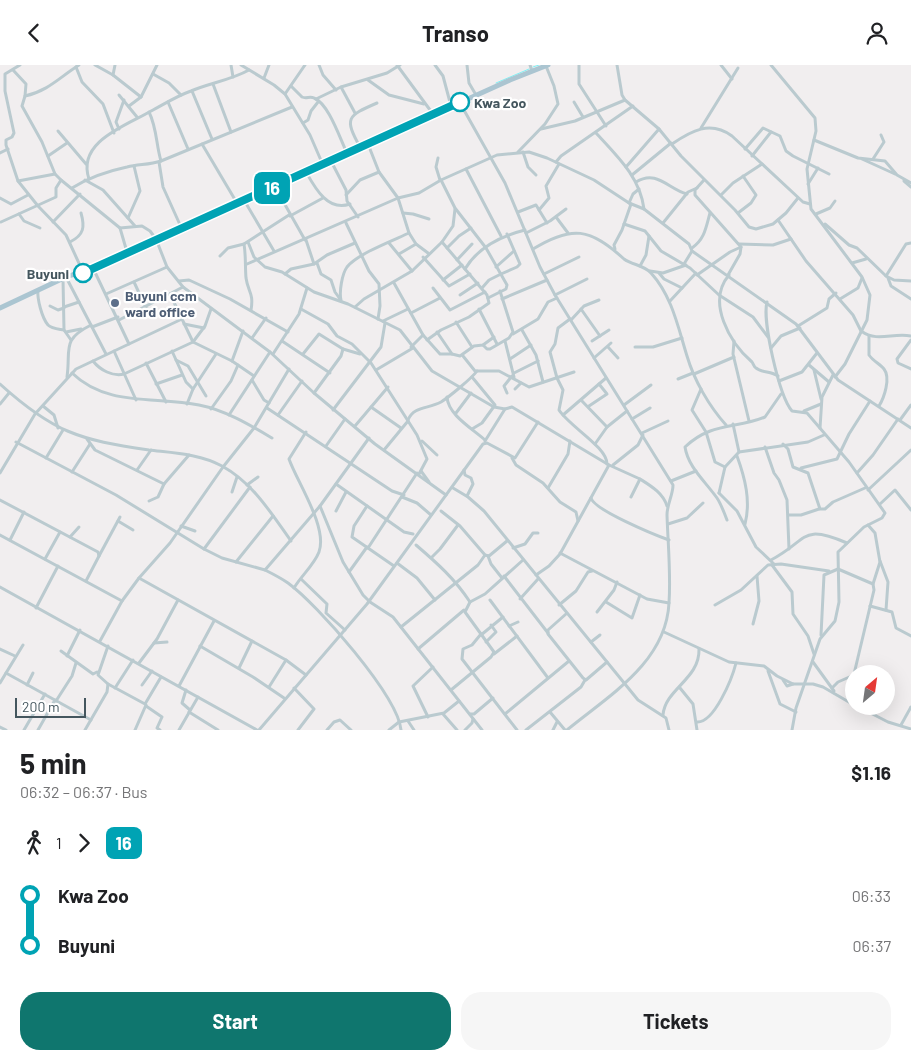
<!DOCTYPE html>
<html lang="en">
<head>
<meta charset="utf-8">
<style>
	body { margin:0; font-family:Barlow,sans-serif; background:#f6f6f6; color:#202124; height:100vh; display:flex; flex-direction:column; font-size:19px; white-space:nowrap }
	* { box-sizing:border-box; margin:0 }
	p { font-size:16px; color:#757577 }
	.icon { flex:none; width:28px; height:28px; fill:none; stroke:currentColor; stroke-width:2; stroke-linecap:round; stroke-linejoin:round }
	.map { position:relative; height:665px; overflow:hidden }
	.sheet { display:flex; flex-direction:column; background:#fff; flex:1 }
	.sheet>* { flex:none }
	.badge { padding:0 10px; border-radius:8px; font-size:18px; line-height:32px }
	.needle { width:32px; rotate:29deg }
	.controls { position:absolute; left:845px; top:600px; display:grid; gap:10px }
	.controls a { display:grid; place-items:center; width:50px; height:50px; border-radius:50%; background:#fff; box-shadow:0 5px 20px #0002; font-size:25px }
	.scale { position:absolute; left:15px; bottom:12px; width:71px; box-sizing:border-box; padding-left:5px; border:2px solid #44565e; border-top:0; font-size:14px; line-height:18px; white-space:nowrap; color:#44565e; -webkit-text-stroke:4px #fff; paint-order:stroke }
	.map>.badge { position:absolute; translate:-50% -50%; box-shadow:0 0 0 2px #fff }
	.legs { display:flex; align-items:center; gap:8px; height:55px; padding:0 20px; font-size:16px }
	.legs p { margin-inline-start:auto }
	.head { display:flex; align-items:center; justify-content:space-between; height:85px; padding:0 20px }
	h1 { font-size:28px; font-weight:700; line-height:38px }
	.primary-button { display:flex; gap:10px; margin-top:auto; padding:10px 20px }
	.primary-button a { flex:1; height:58px; border-radius:20px; background:#0f766e; color:#fff; font-size:20px; font-weight:700; line-height:58px; text-align:center }
	.primary-button a+a { background:#f6f6f6; color:#202124 }
	ul { padding:0 20px; list-style:none }
	li { display:flex; align-items:center; gap:18px; height:50px; font-size:19px }
	li i { display:grid; place-items:center; width:8px; height:100%; margin:0 6px; background:currentColor }
	li i::after { content:''; width:12px; height:12px; margin:-6px; border:4px solid; border-radius:50%; background:#fff }
	li p { margin-inline-start:auto }
	li:first-child i { background:linear-gradient(#0000 50%,currentColor 0) }
	li:last-child i { background:linear-gradient(currentColor 50%,#0000 0) }
	header { display:flex; justify-content:space-between; align-items:center; height:65px; padding:0 20px; background:#fff; font-size:22px; font-weight:700 }
	.map>svg:first-child { display:block }
</style>
</head>
<body>
<header><svg class="icon" aria-label="back" viewBox="0 0 24 24"><path d="M15 5l-7 7 7 7"/></svg>Transo<svg class="icon" aria-label="person" viewBox="0 0 24 24"><circle cx="12" cy="8" r="4"/><path d="M4 21q1-7 8-7t8 7"/></svg></header>
<div class="map">
<svg width="911" height="665" viewBox="0 0 911 665">
	<rect width="100%" height="100%" fill="#f1eeef"/>
	<g fill="none" stroke-linecap="round" stroke-linejoin="round">
		<g stroke="#7ff2f6" stroke-width="1">
			<path d="M533,2l6,-2"/>
			<path d="M496,18l33,-14"/>
		</g>
		<g stroke="#bacacf" stroke-width="3">
			<path d="M20,0l-15,9v17l9,42 -2,4 -6,3v5l12,36 20,25 28,29 17,37"/>
			<path d="M95,0l18,10 28,22"/>
			<path d="M231,0l2,12"/>
			<path d="M241,0l33,20 11,9 25,41 13,30"/>
			<path d="M319,0l4,10 13,15"/>
			<path d="M397,0l36,49"/>
			<path d="M435,0l8,11 8,30"/>
			<path d="M467,0l2,18 7,12"/>
			<path d="M530,0l2,6"/>
			<path d="M579,0v19l27,42"/>
			<path d="M617,0l5,30 3,5 34,29 22,27 54,54 14,17 7,2 17,-5 13,-11 12,-15"/>
			<path d="M721,0l11,14"/>
			<path d="M771,0l44,53 1,13 -9,38 4,40 51,68 8,18 -3,25 -22,44 -10,13"/>
			<path d="M76,2l6,15 21,22 11,29"/>
			<path d="M13,5l13,14 -1,12 -3,10 20,36 13,32 6,6 59,48 22,-2 8,5 6,8 11,28 16,20 87,65 44,41 61,51 71,51"/>
			<path d="M153,9l16,9 12,12"/>
			<path d="M113,10l2,-10"/>
			<path d="M264,13l5,-13"/>
			<path d="M368,15l21,15 35,9"/>
			<path d="M213,19l18,48"/>
			<path d="M291,21l11,11c4,2 8,-1 12,1 15,6 26,41 33,55"/>
			<path d="M341,22l14,26"/>
			<path d="M192,26l20,48"/>
			<path d="M285,29l20,-29"/>
			<path d="M119,30l18,22"/>
			<path d="M25,31c23,-5 35,-19 54,-31"/>
			<path d="M316,34l25,-12 46,-14 13,-8"/>
			<path d="M168,37l20,47"/>
			<path d="M574,37l9,15"/>
			<path d="M460,38l45,80 35,84 15,28 118,190c0,10 -6,19 -6,30 1,30 4,59 2,88 -3,60 -61,93 -102,127"/>
			<path d="M129,41l12,-9 16,-32"/>
			<path d="M149,47c8,16 7,33 12,49"/>
			<path d="M303,58l5,-3 3,-9 7,-9"/>
			<path d="M701,63l37,-60"/>
			<path d="M119,64l-3,-7 8,-22"/>
			<path d="M541,64l34,-8 50,-21"/>
			<path d="M58,66l28,33"/>
			<path d="M596,68c21,23 44,44 48,76"/>
			<path d="M814,75l44,18 27,3 12,14 14,8"/>
			<path d="M202,79l35,59"/>
			<path d="M368,79l11,28 19,26 11,35 7,11 12,9"/>
			<path d="M672,79c19,-13 38,-24 60,-8l71,66 7,2"/>
			<path d="M360,82c-16,-29 -13,-31 17,-44"/>
			<path d="M745,84l18,-21 17,8 6,15 7,5 36,18"/>
			<path d="M518,87l27,-28 13,-20 -4,-18 -8,-20"/>
			<path d="M523,87l5,15 8,8"/>
			<path d="M0,88l8,-4"/>
			<path d="M48,91l19,-13"/>
			<path d="M752,91l19,-24"/>
			<path d="M438,93l-2,9 4,13"/>
			<path d="M862,94l33,15"/>
			<path d="M873,94l11,-17 -3,-7"/>
			<path d="M331,96l15,29 1,11 11,16"/>
			<path d="M159,97l4,25 18,40"/>
			<path d="M556,97l5,-6 72,-50"/>
			<path d="M626,102l33,-38"/>
			<path d="M466,104l35,67"/>
			<path d="M306,107c9,16 22,40 44,32"/>
			<path d="M632,110l39,-32"/>
			<path d="M89,114c-13,-38 39,-54 64,-69 13,-7 24,-14 38,-19 19,-8 40,-11 58,-21"/>
			<path d="M85,115l18,10 32,36"/>
			<path d="M441,115l14,28 31,40 21,37 -1,4 -18,9"/>
			<path d="M704,115l-9,10v5l46,52 -1,7 -12,21"/>
			<path d="M18,116l37,-7"/>
			<path d="M904,116l7,6"/>
			<path d="M636,117c21,-13 32,7 51,12"/>
			<path d="M808,119l10,-16"/>
			<path d="M275,122l30,53"/>
			<path d="M72,123c16,-10 36,-17 55,-21 12,-3 22,-2 34,-6l131,-54"/>
			<path d="M346,130l14,-15 19,-8"/>
			<path d="M721,130l12,-12 29,-19"/>
			<path d="M0,133l11,6 17,-9"/>
			<path d="M244,135l30,51"/>
			<path d="M629,138l4,-9 6,-5"/>
			<path d="M539,145l10,-12 -3,-12 13,-22"/>
			<path d="M518,147l18,-7 11,18"/>
			<path d="M403,148l10,1 16,5"/>
			<path d="M738,148l13,-10 5,-8 -13,-19"/>
			<path d="M19,149l5,7 16,7"/>
			<path d="M816,149l14,-6 5,-7"/>
			<path d="M290,151l33,-18"/>
			<path d="M556,152l12,16"/>
			<path d="M128,153l12,-27 -6,-25"/>
			<path d="M778,155l28,41 47,54 8,16c17,12 32,1 50,5"/>
			<path d="M1,157l55,-25v-9l5,-8"/>
			<path d="M53,157l27,-28"/>
			<path d="M346,158l23,48 10,13 1,22 -2,13"/>
			<path d="M663,158l25,-31 9,-4"/>
			<path d="M624,159l21,7 16,20 29,17 29,27 34,22 15,20"/>
			<path d="M825,159l24,21 8,3 29,28 8,4 17,1"/>
			<path d="M120,163l7,24"/>
			<path d="M526,168l24,-12 16,-12"/>
			<path d="M306,175l8,24"/>
			<path d="M70,177c14,-7 15,-15 11,-29"/>
			<path d="M248,177l6,15 11,10 17,5 32,20 34,12 52,26 32,41 62,36 11,2"/>
			<path d="M389,178l23,28"/>
			<path d="M244,179c2,12 1,22 2,34 2,14 8,15 5,32"/>
			<path d="M739,179l34,1 18,-6"/>
			<path d="M447,183l12,-12 12,-8"/>
			<path d="M692,183c13,-9 14,-21 18,-35"/>
			<path d="M533,184c39,-24 57,-21 91,10 8,6 20,6 27,14 21,23 27,54 36,83 7,24 22,50 39,69"/>
			<path d="M615,184l-1,-4 8,-15 9,-26"/>
			<path d="M692,186l104,73 42,56 73,48"/>
			<path d="M399,189l17,-10"/>
			<path d="M220,191l8,-8 16,-4 45,-29"/>
			<path d="M423,192l26,29 21,-12"/>
			<path d="M457,195l15,-16"/>
			<path d="M317,198l4,11 10,6 4,12 5,7"/>
			<path d="M852,198l14,-4"/>
			<path d="M247,199l151,-66 21,-5 22,-13 56,-25 32,-3 18,6 47,22 35,23 15,6 45,35 3,7 -8,13"/>
			<path d="M640,201l6,-11 3,-19"/>
			<path d="M496,202l18,-16"/>
			<path d="M93,203l36,76"/>
			<path d="M465,204c13,-22 36,-33 60,-39"/>
			<path d="M650,206l13,2 23,-8"/>
			<path d="M659,208l5,6 18,9"/>
			<path d="M285,209l6,-5 23,-5 13,-9 28,-12"/>
			<path d="M501,209l16,-7 3,-3 -13,-30"/>
			<path d="M544,209l35,-17"/>
			<path d="M697,210l33,-23 11,-5"/>
			<path d="M729,210c-23,27 1,68 23,87 1,1 2,5 4,6 6,5 15,3 22,8"/>
			<path d="M886,211l20,-32 5,-1"/>
			<path d="M66,212l40,77"/>
			<path d="M888,213l3,8 20,13"/>
			<path d="M63,214l1,51 7,10"/>
			<path d="M443,215l19,-15"/>
			<path d="M179,216l10,-1 41,19 58,33"/>
			<path d="M134,217l12,26 10,7"/>
			<path d="M394,218l29,52 17,19h12"/>
			<path d="M433,223l17,22 35,-18"/>
			<path d="M482,223l7,-8 12,-6"/>
			<path d="M38,225c-1,9 4,28 10,35 4,4 11,4 16,5"/>
			<path d="M106,229l61,-27"/>
			<path d="M170,229l23,48 39,19 22,15"/>
			<path d="M460,230l18,-12"/>
			<path d="M555,230l32,-16"/>
			<path d="M502,234l45,-19"/>
			<path d="M840,234l18,-11 4,-10"/>
			<path d="M341,235c-2,-8 1,-26 6,-33 10,-13 47,-27 62,-34"/>
			<path d="M670,236l26,-28"/>
			<path d="M767,237c-5,18 12,94 25,109l15,2 42,49 36,51 -3,5 -18,9 -26,25 1,50 -4,19 -15,18 -24,69 -4,22"/>
			<path d="M50,241l8,4 6,-2"/>
			<path d="M64,242l15,-5"/>
			<path d="M355,242l9,-8 48,-28 30,-29 11,-16 2,-17"/>
			<path d="M301,244l27,15 9,12 15,8 19,19 46,72 10,24 -8,15"/>
			<path d="M479,244l18,35"/>
			<path d="M581,244l19,27"/>
			<path d="M411,248l29,-15"/>
			<path d="M570,254l-12,9 -3,16 -5,8 7,26 6,12 -4,20c11,17 48,37 48,54"/>
			<path d="M119,255l64,-33"/>
			<path d="M571,255l13,-14 15,-6"/>
			<path d="M383,256l25,-12"/>
			<path d="M456,257l16,25"/>
			<path d="M184,259l20,4"/>
			<path d="M798,261l29,-18 2,-9 7,-6"/>
			<path d="M92,262l26,-10"/>
			<path d="M522,265l14,25 7,27"/>
			<path d="M66,267l15,-3"/>
			<path d="M437,267l15,22 8,2 14,-10 9,-1 11,-8"/>
			<path d="M513,269l25,-15 10,-17 9,-4"/>
			<path d="M869,271v19c4,6 11,9 15,14 7,9 0,29 -5,37"/>
			<path d="M252,273l14,-20"/>
			<path d="M427,275l14,-10 28,-13 20,-14 -2,-8 -45,-53"/>
			<path d="M911,275l-14,19 1,4 13,6"/>
			<path d="M282,276l48,32"/>
			<path d="M505,276l9,36"/>
			<path d="M592,276l17,-11"/>
			<path d="M734,276l-1,13 16,67"/>
			<path d="M483,280l4,4h3l19,-11 4,-6 -13,-41"/>
			<path d="M411,282l12,-12"/>
			<path d="M608,282l10,11"/>
			<path d="M635,282h18l29,-9"/>
			<path d="M771,283l10,-12 19,-8"/>
			<path d="M114,286l22,49"/>
			<path d="M172,286l14,31 7,7"/>
			<path d="M273,289l26,-40 8,-26"/>
			<path d="M303,289l16,-20 24,15 17,5"/>
			<path d="M463,291l12,15h24l30,16 45,-15"/>
			<path d="M594,293l17,-15"/>
			<path d="M510,294l21,-14"/>
			<path d="M176,295l12,6 18,30"/>
			<path d="M93,296c7,9 20,16 31,13l69,-32 12,-16 6,-17"/>
			<path d="M232,296l11,-30"/>
			<path d="M146,298l20,39"/>
			<path d="M809,300l20,17"/>
			<path d="M376,305l37,-22"/>
			<path d="M814,305l7,29"/>
			<path d="M72,308c35,34 83,23 127,32 26,5 51,20 73,33"/>
			<path d="M514,308l24,-12"/>
			<path d="M694,309l40,-17"/>
			<path d="M67,312c4,-28 -6,-37 24,-52"/>
			<path d="M678,314l15,-6"/>
			<path d="M252,315l12,20 5,3"/>
			<path d="M779,316l23,-9 15,-19"/>
			<path d="M0,319c53,48 79,56 149,66 25,3 51,4 73,16 31,17 49,47 69,75"/>
			<path d="M156,319l26,-9"/>
			<path d="M515,324l6,-6"/>
			<path d="M701,324l-9,21 14,22 9,30 10,5"/>
			<path d="M314,328l27,-37 2,-7"/>
			<path d="M507,328l-3,-7 8,-10"/>
			<path d="M447,332c1,18 26,32 38,43"/>
			<path d="M581,335l26,27 -12,17"/>
			<path d="M0,339l9,-11"/>
			<path d="M187,339l6,-15 23,-35"/>
			<path d="M624,340l27,-20"/>
			<path d="M43,341l11,9 4,13"/>
			<path d="M589,341l18,-12 -8,-10"/>
			<path d="M371,342l30,21"/>
			<path d="M267,343l125,83 12,4"/>
			<path d="M211,344l20,-28 7,-16"/>
			<path d="M333,345l48,-63 4,-24"/>
			<path d="M804,346l17,-7"/>
			<path d="M456,348l15,-20"/>
			<path d="M229,350l41,-63"/>
			<path d="M278,350l24,-34"/>
			<path d="M563,350l43,-37"/>
			<path d="M632,354l18,-11"/>
			<path d="M408,355c6,-14 20,-11 33,-18 8,-5 31,-24 36,-31"/>
			<path d="M900,355l11,-15"/>
			<path d="M355,361l33,-39"/>
			<path d="M607,362l20,-16"/>
			<path d="M820,363l2,-31 11,-22"/>
			<path d="M472,364l10,-6 13,-18 -23,-28"/>
			<path d="M642,368l26,-12"/>
			<path d="M87,374l8,11 69,34 25,-29"/>
			<path d="M422,376l15,14"/>
			<path d="M485,376l20,-32 7,-2 97,58 31,14 -9,18"/>
			<path d="M16,377l100,53 88,54 18,9 43,12 55,-64 49,-68"/>
			<path d="M783,379l5,5 5,18 15,6 12,36h5l8,-7 32,-14"/>
			<path d="M326,381l19,-27"/>
			<path d="M765,382l9,26 5,7 8,20 2,49"/>
			<path d="M384,385l24,-29"/>
			<path d="M739,387l69,-10 16,-7"/>
			<path d="M737,391c8,22 14,45 8,68"/>
			<path d="M46,393l17,-28"/>
			<path d="M512,393l4,7 27,18 17,19 16,10 2,9"/>
			<path d="M613,400l25,-20 5,-10"/>
			<path d="M801,403l36,-9 12,-25 21,-33"/>
			<path d="M137,405l14,-20"/>
			<path d="M464,405l1,5 6,3 2,6 -6,12"/>
			<path d="M421,406l8,11"/>
			<path d="M72,407l18,-28"/>
			<path d="M0,408l35,-59 41,-45 106,-50"/>
			<path d="M857,408l16,-18 25,-36"/>
			<path d="M640,414c11,7 23,14 27,27"/>
			<path d="M671,416l25,-10"/>
			<path d="M336,419l68,48 9,2"/>
			<path d="M247,420l11,-8"/>
			<path d="M453,423l15,9 16,14 154,189 28,18 3,12"/>
			<path d="M548,423l20,-34 2,-13"/>
			<path d="M868,425l43,-40"/>
			<path d="M232,427l5,-15"/>
			<path d="M719,428l18,18 19,36 18,17"/>
			<path d="M719,428l6,-26 14,-15 -6,-28"/>
			<path d="M402,432l15,6 14,12"/>
			<path d="M591,433c3,12 64,37 78,42"/>
			<path d="M0,435l98,52 1,4 -13,25"/>
			<path d="M149,436l9,-4 6,-13"/>
			<path d="M880,439l15,-14 16,20"/>
			<path d="M320,441l23,56 20,33 7,7 23,15 89,113"/>
			<path d="M367,441l-13,20 -2,11 42,29"/>
			<path d="M336,446l10,-19"/>
			<path d="M441,446l19,15 25,29 4,1 18,-15"/>
			<path d="M789,450h12l18,-6"/>
			<path d="M727,455c-3,-8 -6,-16 -10,-22 -12,-17 -29,-31 -32,-51 26,-25 51,-18 80,-30l16,-23"/>
			<path d="M118,456l15,9"/>
			<path d="M668,459l19,-6 16,-15"/>
			<path d="M868,460l7,8 5,29 -7,22"/>
			<path d="M181,461l14,5"/>
			<path d="M0,470l122,66"/>
			<path d="M70,472l9,-10"/>
			<path d="M10,475l14,-28"/>
			<path d="M416,480c21,18 39,34 54,57l-5,10 29,40 -3,5 -40,33"/>
			<path d="M368,483l49,-75"/>
			<path d="M513,483l12,-4 8,-11h5"/>
			<path d="M204,484l46,-62"/>
			<path d="M560,488l87,46 22,4"/>
			<path d="M99,491l21,-39"/>
			<path d="M488,491l3,8 11,14"/>
			<path d="M432,492l8,-8 18,-24"/>
			<path d="M45,494l15,-27"/>
			<path d="M771,495c38,-20 29,-37 76,-17"/>
			<path d="M880,496l8,21 -2,28"/>
			<path d="M236,497l37,-46"/>
			<path d="M397,498l20,15 18,22"/>
			<path d="M772,500l20,27 1,22 15,22 6,18"/>
			<path d="M265,505c8,4 16,8 23,13 29,21 110,113 113,147"/>
			<path d="M349,507l18,-25"/>
			<path d="M536,510l13,-9 11,-12 49,-89"/>
			<path d="M504,511l44,57"/>
			<path d="M139,513l147,82 20,15"/>
			<path d="M301,514l26,25 -1,9 19,17"/>
			<path d="M0,522l257,143"/>
			<path d="M294,523c7,-12 20,-23 25,-36 9,-25 -22,-70 -30,-93l17,-27"/>
			<path d="M520,534l18,-20"/>
			<path d="M490,535l58,78"/>
			<path d="M470,537l15,-8 38,-34"/>
			<path d="M606,537l26,16 8,-23"/>
			<path d="M559,540l17,-14 12,-19 4,-1"/>
			<path d="M715,540l26,-15 27,-25 13,-1 48,7"/>
			<path d="M870,541l22,6 4,16 15,8"/>
			<path d="M36,543l22,-42"/>
			<path d="M597,547l17,-22 3,-8"/>
			<path d="M566,549l-18,16v4l35,44 3,2 21,-18"/>
			<path d="M753,559l6,-23 -2,-25"/>
			<path d="M509,561l9,-4"/>
			<path d="M401,562l77,-62 7,-10"/>
			<path d="M664,567l65,30 35,4 13,10 16,8h20l10,3 31,18"/>
			<path d="M481,569l-9,11 -9,4 -1,10 55,71"/>
			<path d="M481,570l22,-18"/>
			<path d="M821,570l3,-60 14,-6 35,15 1,6 -20,84"/>
			<path d="M100,576l22,-40 17,-23 31,-35 53,-76 31,-39 35,-59"/>
			<path d="M486,577l10,-10 -5,-7"/>
			<path d="M591,577l9,-7"/>
			<path d="M154,578l13,-1"/>
			<path d="M108,581l-10,29 10,9 37,20 16,-27"/>
			<path d="M200,581l53,31 31,21"/>
			<path d="M0,584l15,7"/>
			<path d="M418,584l46,-39"/>
			<path d="M61,586l32,23 4,-2"/>
			<path d="M494,589l23,-18"/>
			<path d="M67,591l13,-26"/>
			<path d="M813,597l21,29"/>
			<path d="M139,598l18,-24 21,-39"/>
			<path d="M239,603l13,-27"/>
			<path d="M768,606l12,33 16,8"/>
			<path d="M6,608l85,47"/>
			<path d="M783,615l4,6 6,-2"/>
			<path d="M0,618l23,-38"/>
			<path d="M27,620l6,-12"/>
			<path d="M142,620l10,-14"/>
			<path d="M179,621l35,-65"/>
			<path d="M269,622l17,-27"/>
			<path d="M115,623l18,-28"/>
			<path d="M294,623l20,21 -16,21"/>
			<path d="M680,623l13,16 4,26"/>
			<path d="M832,623l6,-6 16,-7"/>
			<path d="M186,625l-4,13 8,7"/>
			<path d="M56,636l16,-25 4,-13"/>
			<path d="M146,641l16,11 -5,11 3,2"/>
			<path d="M857,641l31,16 23,7"/>
			<path d="M189,647l29,18"/>
			<path d="M550,647l15,18"/>
			<path d="M443,649l14,16"/>
			<path d="M470,649h4l19,-16"/>
			<path d="M505,649l64,-53"/>
			<path d="M663,650c2,-26 37,-36 36,-66"/>
			<path d="M428,652l-15,-31 20,-19"/>
			<path d="M408,656l6,9"/>
			<path d="M697,657c17,1 35,-43 39,-59"/>
			<path d="M901,660l10,-18"/>
			<path d="M0,662l6,3"/>
			<path d="M24,665l21,-36"/>
			<path d="M38,665l17,-30"/>
			<path d="M85,665l22,-38 1,-8"/>
			<path d="M135,665l11,-25"/>
			<path d="M179,665l19,-33"/>
			<path d="M259,665l108,-126 116,-160 4,-1 28,15 23,-36"/>
			<path d="M327,665l7,-8 6,-2 11,10"/>
			<path d="M389,665l10,-8 45,-9 15,-12"/>
			<path d="M465,665l7,-7 1,-4"/>
			<path d="M526,665l55,-43 4,-7"/>
			<path d="M553,665l4,-8"/>
		</g>
		<path stroke="#abc5d1" stroke-width="5" d="M0,243l66,-31 27,-9 417,-188 38,-15"/>
	</g>
	<g fill="none" stroke-linecap="round" stroke-linejoin="round">
		<g stroke="#fff" stroke-width="11">
			<path id="line-1" d="M83,208l377,-171"/>
		</g>
		<use href="#line-1" stroke="#00a3b4" stroke-width="8"/>
	</g>
	<g fill="#fff" stroke="#00a3b4" stroke-width="2.5">
		<circle cx="460" cy="37" r="9"/>
		<circle cx="83" cy="208" r="9"/>
	</g>
	<circle fill="#5c6f8a" stroke="#fff" stroke-width="2" cx="115" cy="238" r="5"/>
	<g text-anchor="middle" dominant-baseline="central" stroke-width="4.5" stroke-linejoin="round" paint-order="stroke">
		<g font-size="14" font-weight="bold" fill="#44565e" stroke="#fff" text-anchor="start">
			<text x="474" y="37">Kwa Zoo</text>
			<text x="69" y="208" text-anchor="end">Buyuni</text>
		</g>
		<g font-size="14" font-weight="bold" fill="#4e5e75" stroke="#fff" text-anchor="start">
			<text x="125" y="230">Buyuni ccm<tspan x="125" dy="16">ward office</tspan></text>
		</g>
	</g>
</svg>
<div class="controls">
<a><svg class="needle" viewBox="-14 -14 28 28"><path d="M0-13l5 13h-10z" fill="#e53935"/><path d="M0 13l5-13h-10z" fill="#757577"/></svg></a>
</div>
<div class="scale">200 m</div>
<b class="badge" style="left:272px;top:123px;background:#00a3b4;color:#fff">16</b>
</div>
<section class="sheet">
<div class="head"><div><h1>5 min</h1><p>06:32 – 06:37 · Bus</p></div><b>$1.16</b></div>
<div class="legs"><svg class="icon" aria-label="walk" viewBox="0 0 24 24"><circle cx="13" cy="4" r="2"/><path d="M13 8l-2 6 4 7M11 14l-3 7M7 12l3-4h3l4 4"/></svg>1<svg class="icon" aria-label="forward" viewBox="0 0 24 24"><path d="M9 5l7 7-7 7"/></svg><b class="badge" style="background:#00a3b4;color:#fff">16</b></div>
<ul>
<li><i style="color:#00a3b4"></i><b>Kwa Zoo</b><p>06:33</p></li>
<li><i style="color:#00a3b4"></i><b>Buyuni</b><p>06:37</p></li>
</ul>
<div class="primary-button"><a>Start</a><a>Tickets</a></div>
</section>
</body>
</html>
